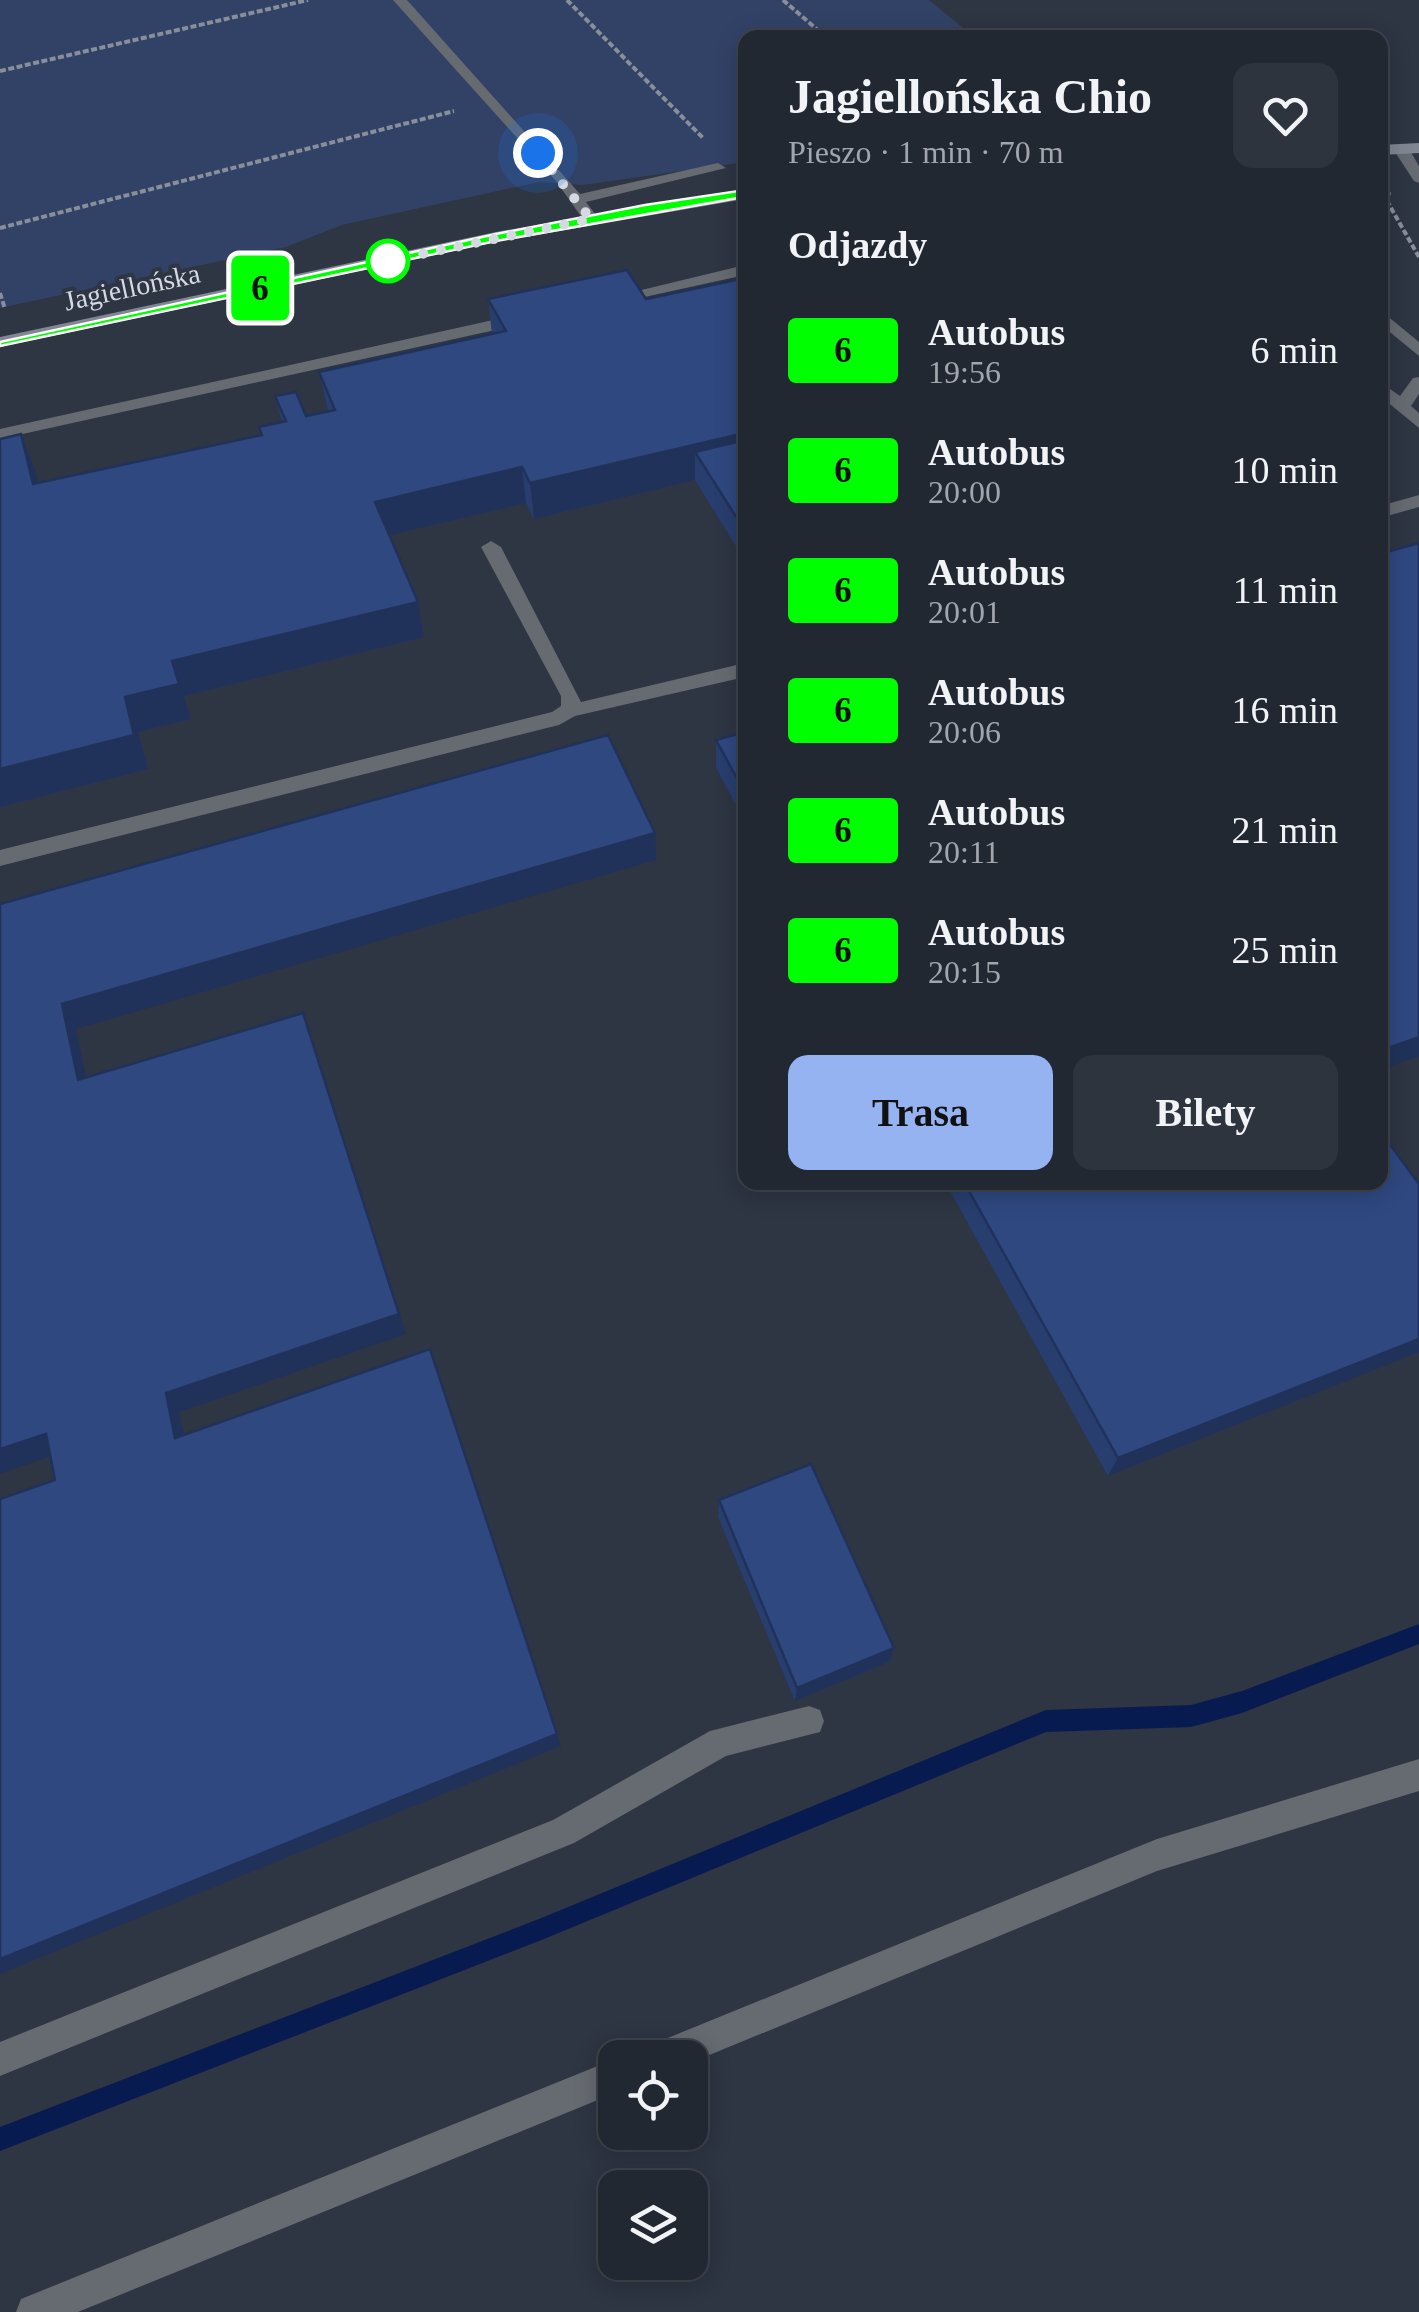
<!DOCTYPE html>
<html lang="pl">
<head>
<meta charset="utf-8">
<style>
	body { margin:0; font-family:"Times New Roman",serif; background:#2e343e; color:#f1f3f6; height:100vh; display:flex; flex-direction:column; font-size:38px; white-space:nowrap }
	* { box-sizing:border-box; margin:0 }
	p { font-size:32px; color:#a2a6ac }
	.icon { flex:none; width:55px; height:55px; fill:none; stroke:currentColor; stroke-width:2; stroke-linecap:round; stroke-linejoin:round }
	.map { position:relative; flex:1; overflow:hidden }
	.details { position:absolute; left:738px; top:30px; width:650px; height:1160px; display:flex; flex-direction:column; background:#222832; border-radius:20px; box-shadow:0 5px 25px #0003,0 0 0 2px #3f444d }
	.details>* { flex:none }
	.badge { padding:0 20px; border-radius:8px; font-size:35px; line-height:65px }
	.fabs { position:absolute; left:598px; top:2040px; display:grid; gap:20px }
	.fabs a { display:grid; place-items:center; width:110px; height:110px; border-radius:20px; background:#222832; box-shadow:0 5px 25px #0003,0 0 0 2px #3f444d; font-size:50px }
	.you { position:absolute; width:50px; height:50px; margin:-25px; border:8px solid #fff; border-radius:50%; background:#1a73e8; box-shadow:0 0 0 15px #1a73e833 }
	.map>.badge { position:absolute; translate:-50% -50%; box-shadow:0 0 0 5px #fff }
	h2 { padding:0 50px; font-size:38px; line-height:90px }
	.round { display:grid; place-items:center; flex:none; width:105px; height:105px; border-radius:20px; background:#2e343e }
	.overview { display:flex; align-items:center; justify-content:space-between; height:170px; padding:0 50px }
	h1 { font-size:48px; font-weight:700; line-height:75px }
	.button { display:flex; gap:20px; margin-top:auto; padding:20px 50px }
	.button a { flex:1; height:115px; border-radius:20px; background:#95b2f1; color:#111; font-size:40px; font-weight:700; line-height:115px; text-align:center }
	.button a+a { background:#2e343e; color:#f1f3f6 }
	ul { padding:0; list-style:none }
	li { display:flex; align-items:center; gap:30px; height:120px; padding:0 50px }
	li div { flex:1 }
	li b { display:block; font-size:38px }
	li em { font-style:normal }
	li .badge { min-width:110px; font-weight:700; text-align:center }
	.map>svg:first-child { display:block }
</style>
</head>
<body>
<div class="map">
<svg width="1419" height="2312" viewBox="0 0 1419 2312">
	<rect width="100%" height="100%" fill="#2e3543"/>
	<path fill="#324266" d="M0,0h929l45,37 -229,1v124l-162,23 -44,-3 -197,43 -56,22 -286,61z"/>
	<g fill="none" stroke-linecap="round" stroke-linejoin="round">
		<path fill="#081b50" fill-rule="evenodd" d="M1419,1624v20l-177,69 -51,14 -145,5 -507,209 -539,210v-24l539,-208 507,-209 145,-5 51,-14z"/>
		<g stroke="#898f9a" stroke-width="4" stroke-dasharray="6 2.5" stroke-linecap="butt">
			<path d="M567,0l136,138"/>
			<path d="M783,0l44,38"/>
			<path d="M0,71l308,-71"/>
			<path d="M1389,192l-2,9 32,56"/>
			<path d="M0,228l454,-117"/>
			<path d="M0,293l5,16"/>
		</g>
		<g fill="#666a71" fill-rule="evenodd">
			<path d="M393,0h14l173,194 138,-31 8,5 -140,34 13,17 -14,3 -29,-41z"/>
			<path d="M745,265v10l-137,30 -8,-5z"/>
			<path d="M1380,310l39,32v14l-39,-32z"/>
			<path d="M525,313l6,1v8l-531,117v-10z"/>
			<path d="M1419,377v17l-8,12 8,7v15l-39,-32v-14l20,14 13,-18z"/>
			<path d="M1419,495v12l-39,11v-12z"/>
			<path d="M491,541l10,6 80,155 164,-39v14l-170,39 -16,9 -559,141v-16l552,-138 9,-6v-10l-80,-149z"/>
			<path d="M809,1706l11,4 4,11 -4,11 -94,24 -152,87 -574,233v-34l553,-222 157,-89z"/>
			<path d="M1419,1759v32l-262,80 -467,192v-5h-47l5,-12 509,-207z"/>
			<path d="M615,2059v34l-537,219h-62l5,-13z"/>
		</g>
		<path fill="#666a71" fill-rule="evenodd" d="M1396,146l13,3 10,17v17l-5,-2 -21,-32z"/>
		<g fill="#818792" fill-rule="evenodd">
			<path d="M1419,143v10l-39,2v-10z"/>
			<path d="M745,189v10l-249,43 -496,105v-10l496,-105z"/>
		</g>
	</g>
	<g fill="#283e6e">
		<path d="M745,278v283l-50,-81 -161,39 -8,-16 -137,32 29,67 6,35 -240,59 7,23 -53,13 10,37 -148,38 35,-337 3,13 223,-48 -2,-8 23,-5 -7,-26 31,20 22,-5 -9,-39 173,-38 -4,-35h158z"/>
		<path d="M745,732v89l-29,-53v-28z"/>
		<path d="M945,1182h435l-272,294z"/>
		<path d="M719,1500l175,148 -5,14 -94,39 -77,-184z"/>
	</g>
	<g fill="#21325a">
		<path d="M745,433v35l-50,-16v28l-161,39 -4,-36z"/>
		<path d="M21,434l14,36 13,50 -15,-36z"/>
		<path d="M522,467l4,36 -144,34 -7,-35z"/>
		<path d="M418,602l6,35 -240,59 7,23 -53,13 10,37 -148,38v-38l125,-72 47,-36z"/>
		<path d="M655,833l1,27 -580,169 16,75 -14,-24 -16,-76z"/>
		<path d="M303,1013l103,321 -227,78 10,44 -14,-18 -9,-45z"/>
		<path d="M1419,1037v19l-39,14v-19z"/>
		<path d="M1419,1339v13l-311,124 10,-18z"/>
		<path d="M430,1349l131,397 -561,228v-15z"/>
		<path d="M46,1434l17,18 -63,22v-25z"/>
		<path d="M894,1648l-5,14 -94,39 2,-13z"/>
	</g>
	<g fill="#2f4880" stroke="#21325a" stroke-width="2.5">
		<path d="M627,270l19,29 99,-21v155l-215,50 -8,-16 -147,35 43,100 -246,59 7,23 -54,13 9,38 -134,34v-330l21,-5 12,50 229,-49 -3,-8 27,-6 -11,-25 21,-4 10,24 29,-6 -16,-38 187,-41 -18,-32z"/>
		<path d="M745,440v91l-50,-79z"/>
		<path d="M1419,543v494l-39,14v-497z"/>
		<path d="M745,732v61l-29,-53z"/>
		<path d="M608,735l47,98 -593,171 16,76 225,-67 96,301 -233,79 9,45 255,-89 127,385 -557,225v-460l55,-19 -9,-46 -46,15v-545z"/>
		<path d="M1380,1131l39,53v155l-301,119 -154,-276h416z"/>
		<path d="M811,1464l83,184 -97,40 -78,-188z"/>
	</g>
	<path fill="#0f0" stroke="#fff" stroke-width="2.5" d="M745,190l4,6 -253,45 -496,105v-4l496,-108 149,-29z"/>
	<g fill="none" stroke-linecap="round" stroke-linejoin="round">
		<path stroke="#d4d9e2" stroke-width="10" stroke-dasharray="0 18" d="M388,261l203,-42 -53,-66"/>
	</g>
	<circle fill="#fff" stroke="#0f0" stroke-width="5" cx="388" cy="261" r="20"/>
	<g text-anchor="middle" dominant-baseline="central" stroke-width="8" stroke-linejoin="round" paint-order="stroke">
		<g font-size="28" fill="#d4d9e2" stroke="#2e3543">
			<text transform="translate(132 287) rotate(-12)">Jagiellońska</text>
		</g>
	</g>
</svg>
<div class="fabs">
<a><svg class="icon" aria-label="locate" viewBox="0 0 24 24"><circle cx="12" cy="12" r="6"/><path d="M12 2v4M12 18v4M2 12h4M18 12h4"/></svg></a>
<a><svg class="icon" aria-label="layers" viewBox="0 0 24 24"><path d="M12 4l9 5-9 5-9-5zM3 14l9 5 9-5"/></svg></a>
</div>
<div class="you" style="left:538px;top:153px"></div>
<b class="badge" style="left:260px;top:288px;background:#0f0;color:#111">6</b>
<section class="details">
<div class="overview"><div><h1>Jagiellońska Chio</h1><p>Pieszo · 1 min · 70 m</p></div><a class="round"><svg class="icon" aria-label="heart" viewBox="0 0 24 24"><path d="M12 20l-8-8c-3-5 5-10 8-4 3-6 11-1 8 4z"/></svg></a></div>
<h2>Odjazdy</h2>
<ul>
<li><span class="badge" style="background:#0f0;color:#111">6</span><div><b>Autobus</b><p>19:56</p></div><em>6 min</em></li>
<li><span class="badge" style="background:#0f0;color:#111">6</span><div><b>Autobus</b><p>20:00</p></div><em>10 min</em></li>
<li><span class="badge" style="background:#0f0;color:#111">6</span><div><b>Autobus</b><p>20:01</p></div><em>11 min</em></li>
<li><span class="badge" style="background:#0f0;color:#111">6</span><div><b>Autobus</b><p>20:06</p></div><em>16 min</em></li>
<li><span class="badge" style="background:#0f0;color:#111">6</span><div><b>Autobus</b><p>20:11</p></div><em>21 min</em></li>
<li><span class="badge" style="background:#0f0;color:#111">6</span><div><b>Autobus</b><p>20:15</p></div><em>25 min</em></li>
</ul>
<div class="button"><a>Trasa</a><a>Bilety</a></div>
</section>
</div>
</body>
</html>
